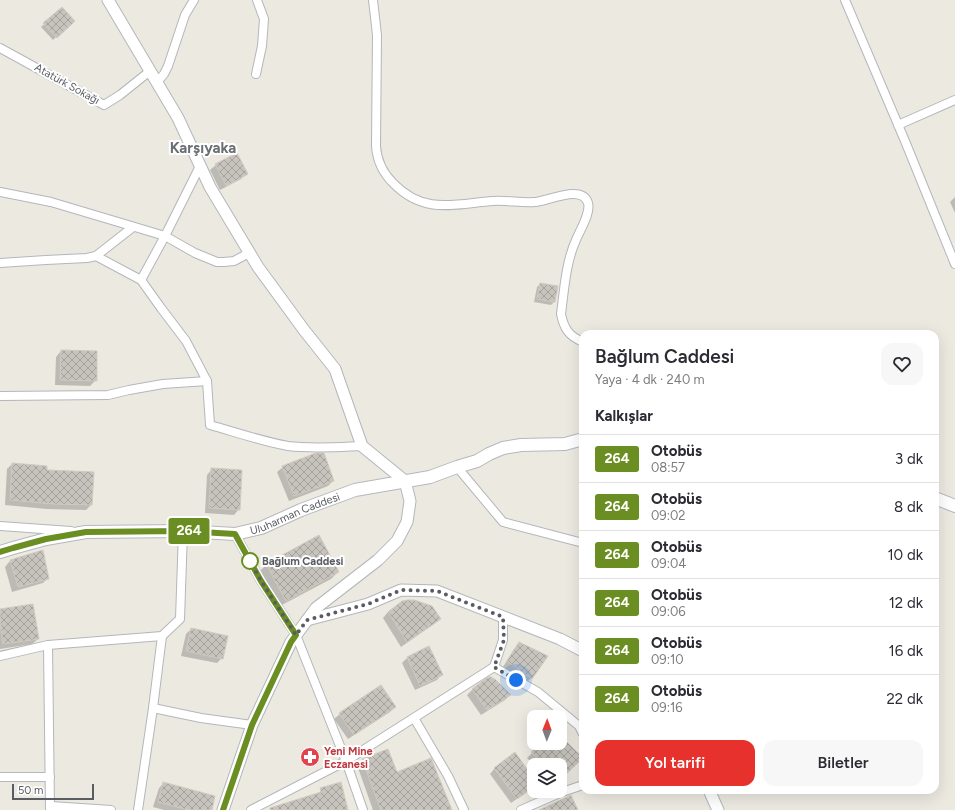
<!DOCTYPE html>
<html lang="tr">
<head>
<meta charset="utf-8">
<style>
	body { margin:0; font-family:Figtree,sans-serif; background:#f7f7f7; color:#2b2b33; height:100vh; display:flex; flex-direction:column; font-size:15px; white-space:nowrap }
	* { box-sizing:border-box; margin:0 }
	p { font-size:13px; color:#7c7c81 }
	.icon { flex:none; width:22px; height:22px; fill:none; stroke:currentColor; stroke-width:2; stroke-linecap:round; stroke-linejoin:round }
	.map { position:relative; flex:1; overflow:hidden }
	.details { position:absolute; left:579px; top:330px; width:360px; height:464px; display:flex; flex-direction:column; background:#fff; border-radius:12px; box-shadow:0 4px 16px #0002 }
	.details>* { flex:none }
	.badge { padding:0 8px; border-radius:3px; font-size:14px; line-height:26px }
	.needle { width:26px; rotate:1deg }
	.fabs { position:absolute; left:527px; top:710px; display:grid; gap:8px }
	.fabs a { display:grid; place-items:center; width:40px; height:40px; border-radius:8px; background:#fff; box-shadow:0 4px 16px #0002; font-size:20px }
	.scale { position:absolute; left:12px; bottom:10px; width:82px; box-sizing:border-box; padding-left:4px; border:2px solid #595d62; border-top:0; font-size:11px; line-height:14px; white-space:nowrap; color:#595d62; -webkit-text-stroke:3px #fff; paint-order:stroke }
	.you { position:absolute; width:20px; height:20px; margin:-10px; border:3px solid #fff; border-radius:50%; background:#1a73e8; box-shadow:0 0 0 6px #1a73e833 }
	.map>.badge { position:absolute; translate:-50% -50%; box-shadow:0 0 0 2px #fff }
	h2 { padding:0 16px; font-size:15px; line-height:36px }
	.round { display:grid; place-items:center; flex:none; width:42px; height:42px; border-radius:12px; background:#f7f7f7 }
	.head { display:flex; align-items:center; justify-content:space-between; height:68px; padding:0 16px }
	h1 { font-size:19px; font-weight:600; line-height:30px }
	.action { display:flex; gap:8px; margin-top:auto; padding:8px 16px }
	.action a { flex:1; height:46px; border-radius:12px; background:#e7312c; color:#fff; font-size:16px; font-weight:600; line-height:46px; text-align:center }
	.action a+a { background:#f7f7f7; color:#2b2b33 }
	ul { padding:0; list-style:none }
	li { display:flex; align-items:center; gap:12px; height:48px; padding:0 16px; border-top:1px solid #e1e1e2 }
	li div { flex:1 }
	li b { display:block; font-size:15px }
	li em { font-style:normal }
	li .badge { min-width:44px; font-weight:700; text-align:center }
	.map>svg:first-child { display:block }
</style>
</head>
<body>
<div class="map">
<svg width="955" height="810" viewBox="0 0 955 810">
	<defs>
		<pattern id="building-cross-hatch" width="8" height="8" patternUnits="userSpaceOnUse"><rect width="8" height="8" fill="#c7c4be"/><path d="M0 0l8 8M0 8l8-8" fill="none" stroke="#a5a29e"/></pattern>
	</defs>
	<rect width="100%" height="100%" fill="#ece9e1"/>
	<g fill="#0003">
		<path d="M62,8l11,13 -20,19 -12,-13z"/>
		<path d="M236,154l11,20 -6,5 -21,11 -10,-20 6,-5z"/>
		<path d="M955,197v16l-5,-11z"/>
		<path d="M540,284l15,17 -4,4 -17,-3 3,-15z"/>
		<path d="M61,351l35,29 -6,6 -35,-1 1,-28z"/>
		<path d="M12,464l34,7 45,34 -5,5 -39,-1 -42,-4 2,-36z"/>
		<path d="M283,467l50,14 -5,5 -39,15 -12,-29z"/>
		<path d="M212,469l27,40 -5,6 -29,-2 2,-38z"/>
		<path d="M319,536l19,36 -7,7 -53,28 -19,-35 7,-7z"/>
		<path d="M10,561l38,17 -5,5 -31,9 -7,-25z"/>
		<path d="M0,610l38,29 -6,5 -32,5z"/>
		<path d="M388,612l52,7 -6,5 -33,23 -18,-29z"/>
		<path d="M191,629l31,29 -5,5 -36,-7 5,-22z"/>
		<path d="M519,644l12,34 -5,5 -23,-16 11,-18z"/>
		<path d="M407,658l35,16 -5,6 -22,10 -13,-27z"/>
		<path d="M489,678l21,17 -5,5 -24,15 -14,-20 5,-5z"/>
		<path d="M395,707l-5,5 -42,27 -14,-20 6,-5z"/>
		<path d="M560,736l22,22 -22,21v-14h-26l-7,-7 15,-15h18z"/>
		<path d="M363,760l33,13 55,37h-78l-16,-45z"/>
		<path d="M495,768l39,12v7l-23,16 -21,-29z"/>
		<path d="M164,783l47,27h-47l-11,-3 6,-19z"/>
	</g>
	<g fill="url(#building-cross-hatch)" stroke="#d1cabf">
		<path d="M62,7l13,14 -18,17 -14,-15z"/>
		<path d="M237,153l11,21 -22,12 -11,-22z"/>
		<path d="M540,283l18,3 -3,16 -18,-3z"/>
		<path d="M61,350l36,1v30l-37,-1z"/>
		<path d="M316,453h8l10,28 -40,15 -12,-30z"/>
		<path d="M12,463l35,3v4l47,2 -2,33 -39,-1 -43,-4z"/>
		<path d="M211,468l31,2 -2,40 -31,-2z"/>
		<path d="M319,535l20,37 -53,29 -20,-37z"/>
		<path d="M43,550l6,29 -31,8 -8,-27z"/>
		<path d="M408,600h6l18,6 9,13 -34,23 -19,-30 14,-11z"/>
		<path d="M33,604l6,35 -36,5 -3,-22v-13z"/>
		<path d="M191,628l37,8 -5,23 -37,-8z"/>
		<path d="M519,642l29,14 -16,23 -25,-18z"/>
		<path d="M429,646l14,29 -23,11 -13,-29z"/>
		<path d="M488,677h3l5,3 15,15 -24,15 -15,-21z"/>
		<path d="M381,685l15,22 -42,28 -15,-22z"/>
		<path d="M560,735l23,23 -23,22v-15h-16l-13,-13 10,-9h19z"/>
		<path d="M388,749l9,23 34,-14 21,52h-71l-19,-51z"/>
		<path d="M515,752l19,27v8l-17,12 -23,-31z"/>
		<path d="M163,782l52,14 -3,14h-24l-30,-8z"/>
		<path d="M341,782l7,28h-78v-2l51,-16 -1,-4z"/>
		<path d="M571,795l7,15h-39l30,-14z"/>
	</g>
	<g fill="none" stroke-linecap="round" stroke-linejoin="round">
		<g stroke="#b3b7bb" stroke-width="10">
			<g id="minor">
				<path d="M373,0l4,35 -1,111c1,15 6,26 17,37 31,32 61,21 100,18 14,-1 28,2 42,1 14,-1 47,-18 53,1 3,10 -8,27 -12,37 -10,21 -12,51 -15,74 3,15 8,22 22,28"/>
				<path d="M845,0l60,141 50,123"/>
				<path d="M0,48l104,57 16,-10 30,-24"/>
				<path d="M256,74l6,-28 2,-27 -7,-19"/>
				<path d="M157,82l7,-8 4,-8 17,-51 9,-15"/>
				<path d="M898,125l57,-25"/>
				<path d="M0,192l51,10 114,34 30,17 22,9h7l10,-1 15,-8"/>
				<path d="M96,256l45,24 20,28 25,33 21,40 3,44c25,7 51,16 78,21 24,3 50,1 74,0"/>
				<path d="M0,263l46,-3 41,-2 9,-2 37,-29"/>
				<path d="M141,280l24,-44 35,-70"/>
				<path d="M0,396l108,-1 21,-5 34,-6 44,-3"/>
				<path d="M457,467l46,55 80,21"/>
				<path d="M0,526l71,5"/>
				<path d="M235,534l26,47 35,54 50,126 17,49"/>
				<path d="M48,645l2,165"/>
				<path d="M0,656l48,-11 114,-9 18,-17 3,-88"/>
				<path d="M494,667l9,-27v-23"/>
				<path d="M153,708l48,10 51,7"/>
				<path d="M414,718l34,58 16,34"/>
				<path d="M0,777h50"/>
				<path d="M51,806l60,4"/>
				<path d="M138,810l15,-102 9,-72"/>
				<path d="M251,810l95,-49 148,-94 44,25 41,34 4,8"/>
				<path d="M521,810l41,-18 21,-7"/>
			</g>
		</g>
		<g stroke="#b3b7bb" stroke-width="13">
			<g id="tertiary">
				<path d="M108,0l70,118 32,69 48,80 46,63 31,39 27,77 43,35 5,20 -3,21 -10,19 -19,19 -62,48 -25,34 -39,83 -29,85"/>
				<path d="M307,620l61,-16 33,-14 36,1 123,48 23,12"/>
				<path d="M709,790l9,20"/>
			</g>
		</g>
		<g stroke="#b4b8bd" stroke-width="14">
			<g id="secondary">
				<path d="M935,498l20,8"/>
				<path id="s1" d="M0,552l13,-4 33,-9 40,-7 97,-1 52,3 26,-6 40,-18 54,-20 75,-13 27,-10 20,-6 12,-7 14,-6 18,-3 44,-1 18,-5"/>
			</g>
		</g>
		<use href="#minor" stroke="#fff" stroke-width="8"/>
		<use href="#tertiary" stroke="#fff" stroke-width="11"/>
		<use href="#secondary" stroke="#fff" stroke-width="12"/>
	</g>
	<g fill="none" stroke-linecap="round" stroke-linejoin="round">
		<g stroke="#fff" stroke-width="9">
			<path id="line" d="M0,552l13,-4 33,-9 40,-7 97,-1 52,3 26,47 35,54 -5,7 -39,83 -29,85"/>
		</g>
		<use href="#line" stroke="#6b8e23" stroke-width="6"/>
		<path stroke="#595d62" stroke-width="4" stroke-dasharray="0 7.2" d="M250,561l-2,-4 13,24 35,54 11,-15 61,-16 33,-14 36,1 66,26 1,23 -10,27 22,13"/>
	</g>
	<defs>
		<g id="pharmacy-disc" transform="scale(1)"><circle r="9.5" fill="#e0444e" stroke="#fff"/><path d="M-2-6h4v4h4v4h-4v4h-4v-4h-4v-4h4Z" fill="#fff"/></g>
	</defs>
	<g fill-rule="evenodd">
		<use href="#pharmacy-disc" x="310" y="757"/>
	</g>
	<circle fill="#fff" stroke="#6b8e23" stroke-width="2" cx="250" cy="561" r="8"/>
	<g text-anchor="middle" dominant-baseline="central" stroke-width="4" stroke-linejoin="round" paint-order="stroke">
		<g font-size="11" fill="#595d62" stroke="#fff">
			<text transform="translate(67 84) rotate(29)">Atatürk Sokağı</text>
			<text stroke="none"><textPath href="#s1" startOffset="301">Uluharman Caddesi</textPath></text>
		</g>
		<g font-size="11" font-weight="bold" fill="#595d62" stroke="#fff" text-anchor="start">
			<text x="262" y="561">Bağlum Caddesi</text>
		</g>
		<g font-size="11" font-weight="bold" fill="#be3a42" stroke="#fff" text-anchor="start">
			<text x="324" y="751">Yeni Mine<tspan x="324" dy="13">Eczanesi</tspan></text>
		</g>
		<g font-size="15" font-weight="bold" fill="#6a6f74" stroke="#fff">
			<text x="203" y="148">Karşıyaka</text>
		</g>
	</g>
</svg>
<div class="fabs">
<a><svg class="needle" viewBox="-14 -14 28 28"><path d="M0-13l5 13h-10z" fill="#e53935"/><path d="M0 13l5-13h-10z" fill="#7c7c81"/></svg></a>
<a><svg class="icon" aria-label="layers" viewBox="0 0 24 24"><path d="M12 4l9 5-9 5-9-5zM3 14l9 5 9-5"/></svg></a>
</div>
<div class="scale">50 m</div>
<div class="you" style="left:516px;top:680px"></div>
<b class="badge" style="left:189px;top:531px;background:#6b8e23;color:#fff">264</b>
<section class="details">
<div class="head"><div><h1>Bağlum Caddesi</h1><p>Yaya · 4 dk · 240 m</p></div><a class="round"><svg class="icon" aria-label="heart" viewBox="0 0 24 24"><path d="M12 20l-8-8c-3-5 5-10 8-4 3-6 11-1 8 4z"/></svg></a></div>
<h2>Kalkışlar</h2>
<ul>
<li><span class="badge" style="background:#6b8e23;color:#fff">264</span><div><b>Otobüs</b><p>08:57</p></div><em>3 dk</em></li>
<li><span class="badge" style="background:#6b8e23;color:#fff">264</span><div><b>Otobüs</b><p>09:02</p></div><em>8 dk</em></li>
<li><span class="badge" style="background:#6b8e23;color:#fff">264</span><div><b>Otobüs</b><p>09:04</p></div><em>10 dk</em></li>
<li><span class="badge" style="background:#6b8e23;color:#fff">264</span><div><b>Otobüs</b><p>09:06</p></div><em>12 dk</em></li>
<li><span class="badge" style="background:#6b8e23;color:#fff">264</span><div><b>Otobüs</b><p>09:10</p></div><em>16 dk</em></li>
<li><span class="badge" style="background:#6b8e23;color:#fff">264</span><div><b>Otobüs</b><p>09:16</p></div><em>22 dk</em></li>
</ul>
<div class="action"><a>Yol tarifi</a><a>Biletler</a></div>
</section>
</div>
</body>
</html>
